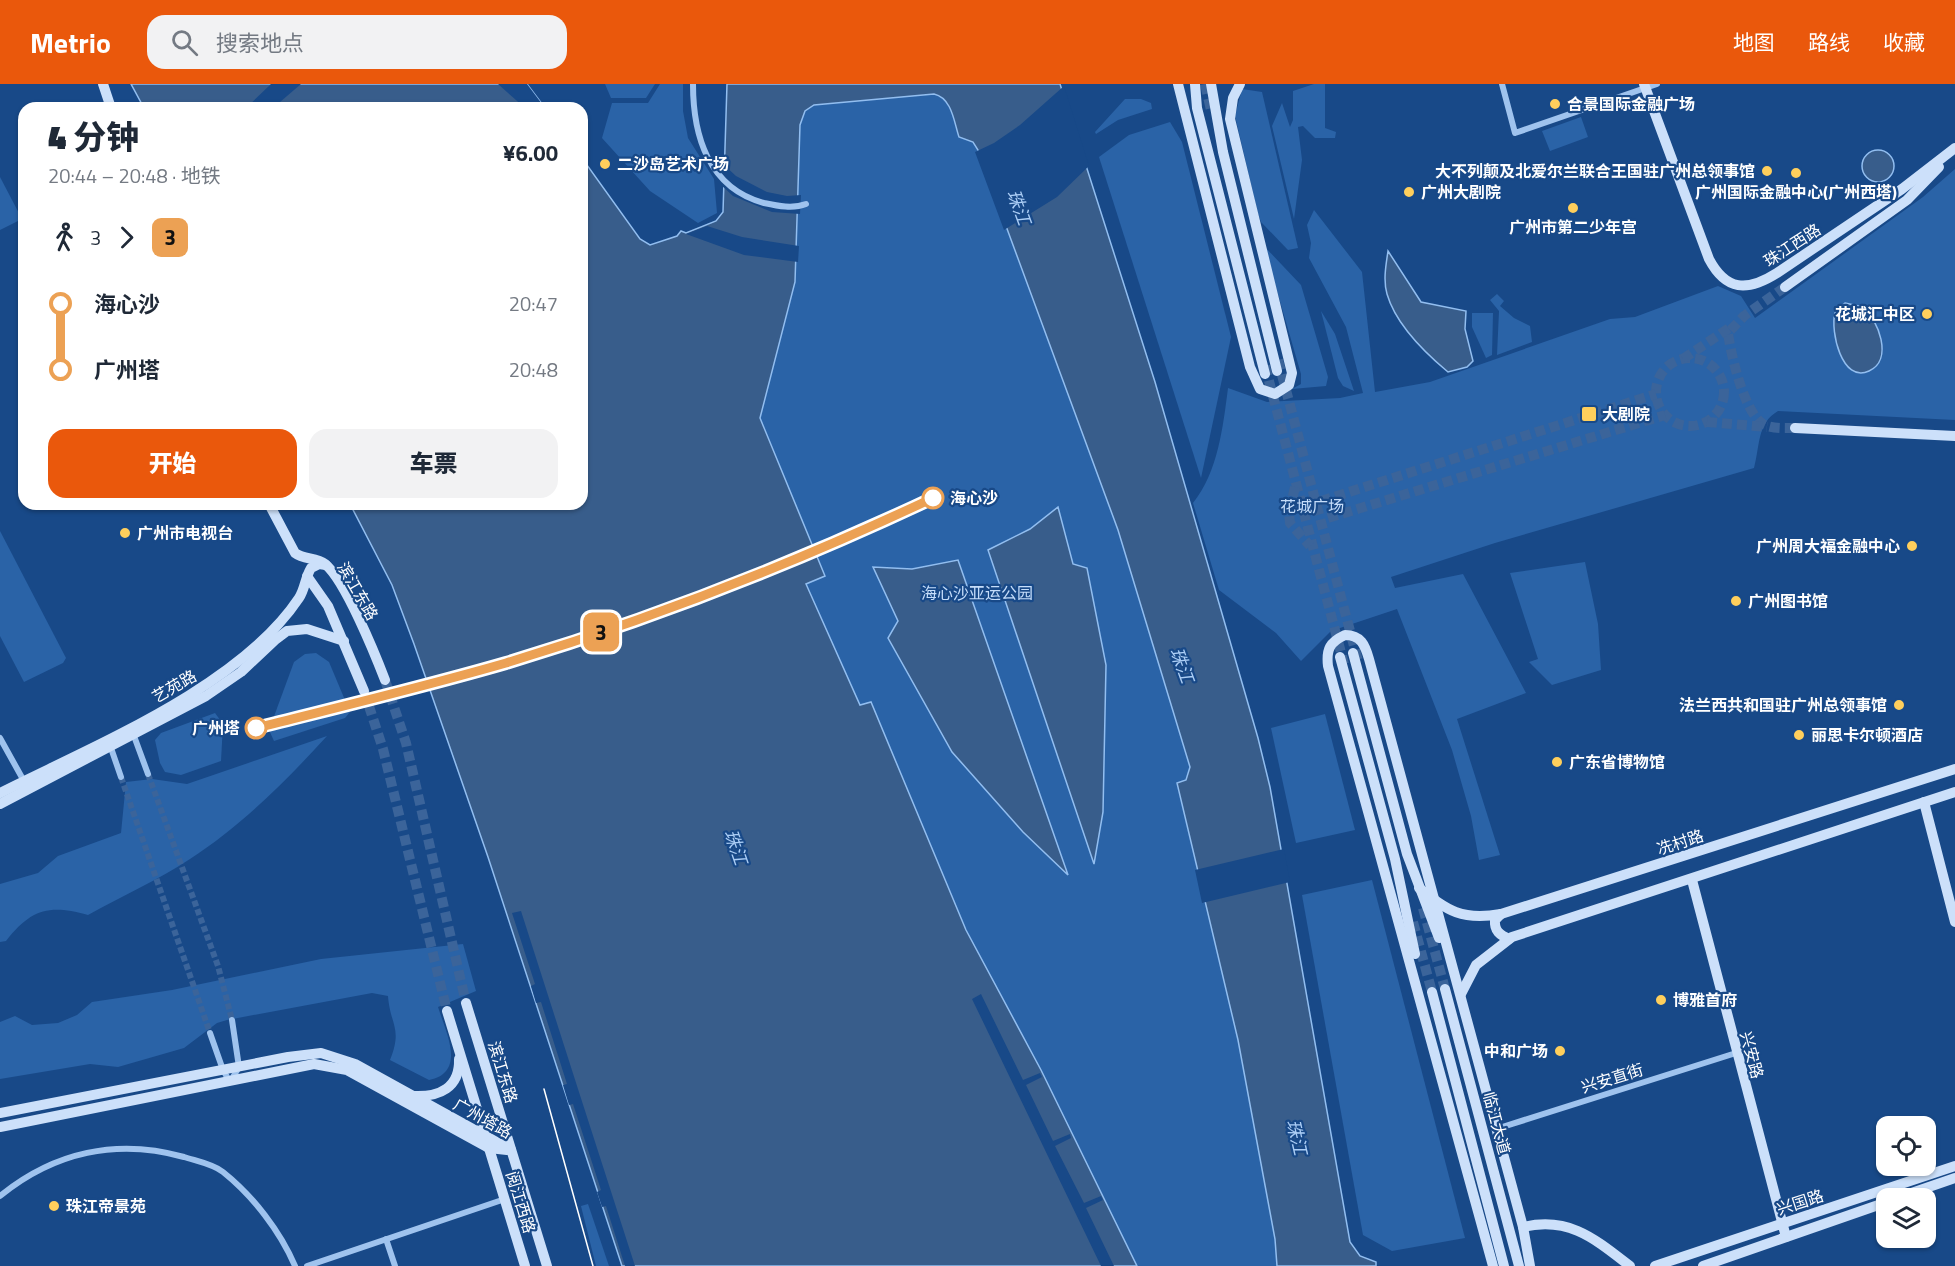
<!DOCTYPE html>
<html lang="zh">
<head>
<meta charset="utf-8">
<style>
	body { margin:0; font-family:"Titillium Web","Noto Sans SC",sans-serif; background:#f2f2f3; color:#1f2937; height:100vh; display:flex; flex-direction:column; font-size:22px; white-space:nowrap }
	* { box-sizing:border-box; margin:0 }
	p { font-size:20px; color:#747a83 }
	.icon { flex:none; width:33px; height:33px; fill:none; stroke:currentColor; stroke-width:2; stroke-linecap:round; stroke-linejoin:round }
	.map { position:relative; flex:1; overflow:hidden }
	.drawer { position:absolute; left:18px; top:18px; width:570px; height:408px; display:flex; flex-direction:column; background:#fff; border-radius:18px; box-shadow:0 2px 4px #0004 }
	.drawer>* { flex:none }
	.badge { padding:0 12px; border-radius:9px; font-size:21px; line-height:39px }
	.tools { position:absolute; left:1876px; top:1032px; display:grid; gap:12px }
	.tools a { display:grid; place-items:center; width:60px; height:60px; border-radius:12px; background:#fff; box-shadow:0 2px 4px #0004; font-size:30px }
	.map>.badge { position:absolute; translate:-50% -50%; box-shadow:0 0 0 3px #fff }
	.legs { display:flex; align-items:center; gap:9px; height:66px; padding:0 30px; font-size:20px }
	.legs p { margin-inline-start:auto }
	.overview { display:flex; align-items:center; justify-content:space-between; height:102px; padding:0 30px }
	h1 { font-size:33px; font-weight:800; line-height:45px }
	.action { display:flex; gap:12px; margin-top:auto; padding:12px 30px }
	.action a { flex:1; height:69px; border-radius:18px; background:#ea580c; color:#fff; font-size:24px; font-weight:800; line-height:69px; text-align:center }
	.action a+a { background:#f2f2f3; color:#1f2937 }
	ul { padding:0 30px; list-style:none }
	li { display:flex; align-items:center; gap:21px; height:66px; font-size:22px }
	li i { display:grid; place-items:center; width:9px; height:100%; margin:0 8px; background:currentColor }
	li i::after { content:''; width:15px; height:15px; margin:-8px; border:4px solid; border-radius:50%; background:#fff }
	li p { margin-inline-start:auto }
	li:first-child i { background:linear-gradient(#0000 50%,currentColor 0) }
	li:last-child i { background:linear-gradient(currentColor 50%,#0000 0) }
	header { display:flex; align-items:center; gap:36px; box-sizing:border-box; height:84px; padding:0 30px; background:#ea580c; color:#fff }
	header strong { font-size:28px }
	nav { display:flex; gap:33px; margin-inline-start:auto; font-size:21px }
	.search { width:420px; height:54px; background:#f2f2f3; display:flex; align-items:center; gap:15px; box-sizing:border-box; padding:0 21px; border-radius:18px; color:#747a83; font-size:22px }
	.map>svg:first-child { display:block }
</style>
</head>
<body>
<header>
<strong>Metrio</strong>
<div class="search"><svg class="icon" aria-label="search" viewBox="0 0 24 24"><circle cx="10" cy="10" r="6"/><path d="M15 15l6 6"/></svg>搜索地点</div>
<nav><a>地图</a><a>路线</a><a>收藏</a></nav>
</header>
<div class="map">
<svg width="1955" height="1182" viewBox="0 0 1955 1182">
	<rect width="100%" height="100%" fill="#184988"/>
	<g fill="#2a63a7">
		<path d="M605,0h50l-9,14h-35z"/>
		<path d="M660,0h23v27l5,27 26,41 3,34 -19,10 -48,-32 -48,-53 10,-35h36z"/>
		<path d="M1314,0h11v44l11,4 -1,6h-20l-12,-12 -5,1 4,33 -8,59 -22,-93 10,-23 8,24 3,-7v-29z"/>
		<path d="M1242,5l20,3 36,156 -10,2 -27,-28 -3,-8 -23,-98z"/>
		<path d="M934,10c18,4 20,27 25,43l14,5 5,8 140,380 72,237 -4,13 -9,4 61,256 37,199 2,27h-140l-96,-196 -75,-140 -95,-228 -11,4 -54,-122 19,-8 -65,-158 35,-136 5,-158 5,-13 9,-6z"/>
		<path d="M1125,15h16l10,4 1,6 -34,11 -22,14 -1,-2z"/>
		<path d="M1581,33l7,20 -38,14 -8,-20z"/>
		<path d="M1170,38l12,20 49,195 -30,141 -102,-321 30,-22z"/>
		<path d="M1955,85v251l-177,-9c-21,12 -18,35 -24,57l-259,75 -104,34 4,11 68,-14 63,119 -69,26 43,136 -21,5 -8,-44 -19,-66 -55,-141 -66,22 -30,30 -25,-28 -57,-43 -26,-87c25,-31 30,-76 35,-115l39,14 73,-4 23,-5 -17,-66 -37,-69 2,-15 -4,-18 7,-15 48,62 13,120 55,-10 180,-63 25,-2 83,-31 23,10 14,22 168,-121z"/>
		<path d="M0,93l22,42 -22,11z"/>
		<path d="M1264,162l37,39 27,92 -2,9 -34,3 9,-5v-10z"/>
		<path d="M1497,210l7,7 -4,5 14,12 16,8 2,16 -35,13 2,-44 -9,-11z"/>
		<path d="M1321,227l14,23 19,57 -11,-5 -5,-8z"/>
		<path d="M1472,229h21l-1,42 -6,3 -14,-31z"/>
		<path d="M0,447l66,127 -3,5 -39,19 -24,-46z"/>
		<path d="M1585,478l13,62 3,46 -49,15 -23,-23 9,-3 -28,-86z"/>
		<path d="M316,569l13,9 21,50 -5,6 -71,23 -5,-11 25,-68 11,-8z"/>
		<path d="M215,629l8,11 -2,37 -40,14 -16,-3 -5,-9 -5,-23 6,-7z"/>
		<path d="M1325,630l30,116 -59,13 -25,-115z"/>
		<path d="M327,652c-41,45 -86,90 -137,123 -32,21 -68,37 -102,56 -39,-11 -57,-6 -82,26l-6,1v-58l38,-11 20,-17 63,-23 5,-51 26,-3 35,5z"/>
		<path d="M1372,796l93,358 -73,13 -29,-16 -61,-340z"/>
		<path d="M463,860l13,47 -38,16c8,26 29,65 -9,73l-39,-20c13,-32 0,-35 -2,-64l-16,-3 -145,27 -10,3 -33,25 -66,19 -28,-3 -90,15v-57l15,-6 17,9 26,-2 19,-8 15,-13 80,-12 149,-31z"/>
		<path d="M588,1120l21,62h-13l-15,-60z"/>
	</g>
	<g fill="#385d8b" stroke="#92bef0" stroke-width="1.5">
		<path d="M131,0h396l18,24h-401z"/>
		<path d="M727,0h333l95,298 103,356 12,49 80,455 10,14 16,6v4h-99l-2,-27 -37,-199 -61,-257 9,-3 4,-13 -72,-237 -140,-380 -5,-8 -14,-5c-5,-15 -7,-39 -25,-43l-120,11 -9,6 -5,14 -5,157 -35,136 65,158 -19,8 54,121 11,-3 95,228 75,140 96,196h-515l-134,-409 -74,-213 -22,-59 -42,-81h232v-346l58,81 10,6 27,-9 4,-5 5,2 30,-12 7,-9z"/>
		<circle cx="1878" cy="82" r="16"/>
		<path d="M1388,167l33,51 45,9 -1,18 8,32 -6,6 -19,5c-24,-20 -52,-47 -61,-78 -4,-14 -1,-29 1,-43z"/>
		<path d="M1845,219l18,4c15,12 31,53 6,64 -27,13 -39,-40 -34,-58z"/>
		<path d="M1058,423l15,57 14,4 19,97 -3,147 -9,52 -106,-314 42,-21z"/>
		<path d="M958,476l110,315 -45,-43 -71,-80 -64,-114 10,-17 -25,-54 39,2z"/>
	</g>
	<g fill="#184988">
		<path d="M271,0h30l-28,24h-27z"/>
		<path d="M498,0h29l18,24h-20z"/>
		<path d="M1064,2l25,80 -32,31 -53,33 -29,-78 19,-9 26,-18z"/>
		<path d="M722,79l14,13 31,16 20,4 14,-1 -1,19 -28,-2 -39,-16 -12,-11z"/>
		<path d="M707,142l35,11 57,9 -1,16 -54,-7 -58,-21z"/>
		<path d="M1284,765l6,33 -88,21 -7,-33z"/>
		<path d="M521,827l57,178 57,177h-10l-19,-60 -4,1 -5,-15 4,-2 -28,-86 -4,1 -6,-20 4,-1 -26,-82 -5,1 -5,-17 4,-2 -23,-71z"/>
		<path d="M981,910l42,86 17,-7 2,4 -16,8 27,56 17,-7 1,4 -16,8 29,57 17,-7 2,4 -17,8 28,58h-13l-129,-267z"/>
	</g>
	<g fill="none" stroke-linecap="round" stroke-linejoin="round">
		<g stroke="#3b649a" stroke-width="6" stroke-dasharray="6 3" stroke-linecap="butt">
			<path d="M148,690l70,192 14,54"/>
			<path d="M121,693l89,256"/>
		</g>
		<g stroke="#3b649a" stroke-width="10" stroke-dasharray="10 5" stroke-linecap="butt">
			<path d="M1205,0l6,26"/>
			<path d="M1785,203l-41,29 -16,17c3,22 16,79 35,91 9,5 22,4 32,4"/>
			<circle cx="1690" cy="308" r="34"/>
			<path d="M1683,275l49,-33"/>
			<path d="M1278,276l80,301"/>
			<path d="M1265,282l79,298"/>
			<path d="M1707,338l60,5"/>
			<path d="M1295,403l-6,26 1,10 20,23"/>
			<path d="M1321,417l335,-107"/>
			<path d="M1328,434l337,-103"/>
			<path d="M385,596l21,63 60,260"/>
			<path d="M364,607l19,58 64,262"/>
			<path d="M1423,824l22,81"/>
			<path d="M1413,838l19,70"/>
		</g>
		<g stroke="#9fc3ee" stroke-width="6">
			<path d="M693,0c0,51 15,104 71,119 14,3 29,6 42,1"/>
			<path d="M1502,0l13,49 142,-49"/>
			<path d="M131,651l3,1 14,38"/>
			<path d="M0,654l25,45"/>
			<path d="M113,661l-2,3 10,29"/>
			<path d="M210,949l13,37 7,12 9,-15 -7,-47"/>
			<path d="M1496,1045l240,-76"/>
			<path d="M0,1112c54,-44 117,-58 184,-39 12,4 29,7 39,15 30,24 57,59 72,94"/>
			<path d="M386,1155l9,27"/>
			<path d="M307,1182l198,-67"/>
		</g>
		<g stroke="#cce0fa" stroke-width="10">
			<path d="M103,0l8,24"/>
			<path d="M1178,0l72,283 10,22 15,5 14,-9 3,-12 -62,-254 3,-21 7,-14"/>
			<path d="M1195,0l2,24 68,266"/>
			<path d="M1211,0l12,68 54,219"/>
			<path d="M1644,0l65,175c17,32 38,33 68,14l125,-84 53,-41"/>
			<path d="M1785,203l122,-87 32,-33"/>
			<path d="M1795,344l160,8"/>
			<path d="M269,420l26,49c9,7 21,4 30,11 20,16 50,90 60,116"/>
			<path d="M307,492l21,30 36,85"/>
			<path d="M1353,569l54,201 32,84"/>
			<path d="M1340,573l55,202 20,95"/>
			<path d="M0,709c93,-47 240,-106 299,-195 6,-9 6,-20 12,-30l8,-4 7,1"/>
			<path d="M1924,718l31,120"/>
			<path d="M0,720l206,-108 35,-24 34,-32 12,-9 20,-2 37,12"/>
			<path d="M1692,796l94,357"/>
			<path d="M1419,804c29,23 43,33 82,26l454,-145"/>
			<path d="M1501,830l-6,6c-1,11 5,15 14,19"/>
			<path d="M1445,905l74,277"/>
			<path d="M1432,908l72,274"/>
			<path d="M1461,910l15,-29 36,-28 443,-145"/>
			<path d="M466,919l81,263"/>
			<path d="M447,927l78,255"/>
			<path d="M414,1012c25,1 46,-8 45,-37"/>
			<path d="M0,1029l288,-56 33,-4 34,11 156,86"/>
			<path d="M0,1043l314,-63 33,6 142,78 18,2"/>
			<path d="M1897,1114l58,-20"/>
			<path d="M1523,1143c46,-11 72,12 107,39"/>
			<path d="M1493,1182l-165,-600c-2,-17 2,-24 17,-31 16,0 20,10 24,24l154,568 7,39"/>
			<path d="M1655,1182l300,-100"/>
			<path d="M1703,1182l184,-64"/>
		</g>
		<path stroke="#fff" stroke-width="1.5" d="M544,1005l49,177"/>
	</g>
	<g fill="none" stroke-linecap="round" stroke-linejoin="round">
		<g stroke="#fff" stroke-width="14">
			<path id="line-1" d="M256,644c83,-21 167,-41 250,-65 146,-44 289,-100 427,-165"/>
		</g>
		<use href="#line-1" stroke="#eca154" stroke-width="9"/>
	</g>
	<g fill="#ffcf5c" stroke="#184988" stroke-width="2">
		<circle cx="1555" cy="20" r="6"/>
		<circle cx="605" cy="80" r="6"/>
		<circle cx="1767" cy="87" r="6"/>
		<circle cx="1796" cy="89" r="6"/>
		<circle cx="1409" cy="108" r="6"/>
		<circle cx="1573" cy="124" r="6"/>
		<circle cx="1927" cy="230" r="6"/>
		<rect x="1581" y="322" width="16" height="16" rx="3"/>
		<circle cx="125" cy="449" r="6"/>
		<circle cx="1912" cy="462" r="6"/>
		<circle cx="1736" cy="517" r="6"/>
		<circle cx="1899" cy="621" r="6"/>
		<circle cx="1799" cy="651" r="6"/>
		<circle cx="1557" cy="678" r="6"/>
		<circle cx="1661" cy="916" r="6"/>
		<circle cx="1560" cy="967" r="6"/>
		<circle cx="54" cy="1122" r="6"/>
	</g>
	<g fill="#fff" stroke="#eca154" stroke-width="3">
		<circle cx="933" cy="414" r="10"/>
		<circle cx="256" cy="644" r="10"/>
	</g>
	<g text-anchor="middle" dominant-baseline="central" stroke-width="4.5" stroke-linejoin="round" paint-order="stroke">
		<g font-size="16" font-weight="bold" fill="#fff" stroke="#184988" text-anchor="start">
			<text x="1567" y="20">合景国际金融广场</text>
			<text x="617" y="80">二沙岛艺术广场</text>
			<text x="1755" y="87" text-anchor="end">大不列颠及北爱尔兰联合王国驻广州总领事馆</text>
			<text x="1421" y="108">广州大剧院</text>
			<text x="1796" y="108" text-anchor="middle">广州国际金融中心(广州西塔)</text>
			<text x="1573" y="143" text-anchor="middle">广州市第二少年宫</text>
			<text x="1915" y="230" text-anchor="end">花城汇中区</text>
			<text x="1602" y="330">大剧院</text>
			<text x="137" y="449">广州市电视台</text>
			<text x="1900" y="462" text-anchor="end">广州周大福金融中心</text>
			<text x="1748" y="517">广州图书馆</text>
			<text x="1887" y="621" text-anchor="end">法兰西共和国驻广州总领事馆</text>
			<text x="1811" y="651">丽思卡尔顿酒店</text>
			<text x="1569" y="678">广东省博物馆</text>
			<text x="1673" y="916">博雅首府</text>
			<text x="1548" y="967" text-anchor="end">中和广场</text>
			<text x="66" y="1122">珠江帝景苑</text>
		</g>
		<g font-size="16" fill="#fff" stroke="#184988">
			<text transform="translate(1792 161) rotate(-33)">珠江西路</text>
			<text transform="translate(358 507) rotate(60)">滨江东路</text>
			<text transform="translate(174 602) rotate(-30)">艺苑路</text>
			<text transform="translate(1680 758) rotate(-18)">冼村路</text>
			<text transform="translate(1752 971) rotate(75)">兴安路</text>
			<text transform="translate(503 988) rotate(73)">滨江东路</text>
			<text transform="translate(1612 994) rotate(-17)">兴安直街</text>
			<text transform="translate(483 1034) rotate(29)">广州塔路</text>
			<text transform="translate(1497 1039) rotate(75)">临江大道</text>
			<text transform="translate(521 1118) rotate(73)">阅江西路</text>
			<text transform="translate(1800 1118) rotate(-18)">兴国路</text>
		</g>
		<g font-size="16" font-weight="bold" fill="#fff" stroke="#184988" text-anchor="start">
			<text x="950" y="414">海心沙</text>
			<text x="240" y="644" text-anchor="end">广州塔</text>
		</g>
		<g font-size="16" fill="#c5ddfa" stroke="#184988">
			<text x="1312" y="422">花城广场</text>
			<text x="977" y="509">海心沙亚运公园</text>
		</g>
		<g font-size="18" font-style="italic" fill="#abcdf5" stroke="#184988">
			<text transform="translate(1019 123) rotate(70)">珠江</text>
			<text transform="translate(1182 581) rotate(70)">珠江</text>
			<text transform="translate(736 763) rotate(71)">珠江</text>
			<text transform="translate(1297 1053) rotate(77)">珠江</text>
		</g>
	</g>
</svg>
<div class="tools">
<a><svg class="icon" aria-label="locate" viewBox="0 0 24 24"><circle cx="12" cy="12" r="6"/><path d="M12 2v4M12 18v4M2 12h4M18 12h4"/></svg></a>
<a><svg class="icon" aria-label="layers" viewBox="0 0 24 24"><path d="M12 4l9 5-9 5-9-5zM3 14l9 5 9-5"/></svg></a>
</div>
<b class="badge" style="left:601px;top:548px;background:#eca154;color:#111">3</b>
<section class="drawer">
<div class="overview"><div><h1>4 分钟</h1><p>20:44 – 20:48 · 地铁</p></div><b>¥6.00</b></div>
<div class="legs"><svg class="icon" aria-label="walk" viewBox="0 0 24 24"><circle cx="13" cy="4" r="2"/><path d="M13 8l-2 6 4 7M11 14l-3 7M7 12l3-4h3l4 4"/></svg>3<svg class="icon" aria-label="forward" viewBox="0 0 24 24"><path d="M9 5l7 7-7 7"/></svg><b class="badge" style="background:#eca154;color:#111">3</b></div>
<ul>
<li><i style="color:#eca154"></i><b>海心沙</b><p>20:47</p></li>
<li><i style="color:#eca154"></i><b>广州塔</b><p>20:48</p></li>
</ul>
<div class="action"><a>开始</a><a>车票</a></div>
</section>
</div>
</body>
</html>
